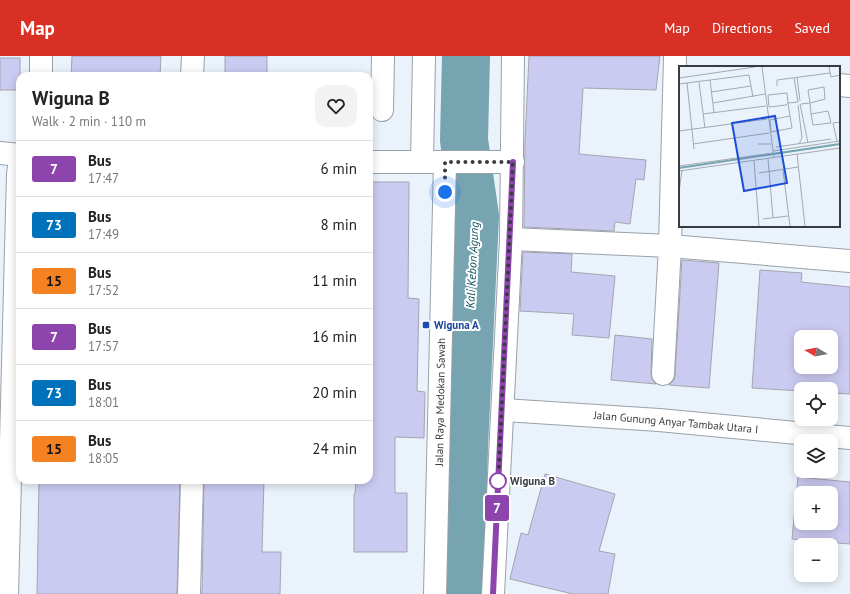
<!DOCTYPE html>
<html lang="en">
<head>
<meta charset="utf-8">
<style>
	body { margin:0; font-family:"PT Sans",sans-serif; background:#f2f2f2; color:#222; height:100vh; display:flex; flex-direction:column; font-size:15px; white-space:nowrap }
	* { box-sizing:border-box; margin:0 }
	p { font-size:13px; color:#767676 }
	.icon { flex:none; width:22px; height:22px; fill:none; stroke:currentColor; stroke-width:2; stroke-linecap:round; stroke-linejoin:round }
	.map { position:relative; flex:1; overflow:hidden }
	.side { position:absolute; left:16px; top:16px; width:357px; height:412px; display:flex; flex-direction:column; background:#fff; border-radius:12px; box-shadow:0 2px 10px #0003 }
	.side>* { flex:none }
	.badge { padding:0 8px; border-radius:3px; font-size:14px; line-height:26px }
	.needle { width:26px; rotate:280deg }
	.tools { position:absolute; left:794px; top:274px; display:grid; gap:8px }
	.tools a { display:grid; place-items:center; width:44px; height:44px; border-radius:8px; background:#fff; box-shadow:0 2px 10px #0003; font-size:20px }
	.you { position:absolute; width:20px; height:20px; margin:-10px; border:3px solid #fff; border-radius:50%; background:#1a73e8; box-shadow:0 0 0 6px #1a73e833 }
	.map>.badge { position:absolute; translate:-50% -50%; box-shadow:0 0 0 2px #fff }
	.round { display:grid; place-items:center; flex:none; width:42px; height:42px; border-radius:12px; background:#f2f2f2 }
	.head { display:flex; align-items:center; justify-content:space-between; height:68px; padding:0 16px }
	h1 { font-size:19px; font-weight:600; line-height:30px }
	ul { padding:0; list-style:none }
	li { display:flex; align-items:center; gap:12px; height:56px; padding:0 16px; border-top:1px solid #e0e0e0 }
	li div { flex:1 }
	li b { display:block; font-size:15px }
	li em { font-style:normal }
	li .badge { min-width:44px; font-weight:700; text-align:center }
	header { display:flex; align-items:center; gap:24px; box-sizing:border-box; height:56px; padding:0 20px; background:#d93025; color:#fff }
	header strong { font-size:19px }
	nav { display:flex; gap:22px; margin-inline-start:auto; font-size:14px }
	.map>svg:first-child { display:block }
</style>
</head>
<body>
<header>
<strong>Map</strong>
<nav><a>Map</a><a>Directions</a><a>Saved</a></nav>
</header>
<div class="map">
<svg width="850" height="538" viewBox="0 0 850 538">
	<rect width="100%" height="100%" fill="#eaf3fb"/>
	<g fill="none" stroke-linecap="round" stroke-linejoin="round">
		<path stroke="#76a4b1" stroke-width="48" d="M461,538l3,-147 11,-231 -11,-76 2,-84"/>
	</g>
	<g fill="#cbcaf1" stroke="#a4a4af" fill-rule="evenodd">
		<path d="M72,0h89l-1,20h-89z"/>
		<rect x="225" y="0" width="42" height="20"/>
		<path d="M529,0h131l-4,34 -73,-2 -4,66 67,6 -2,20 -8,-1 -6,45 -15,-2 -1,9 -90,-4 1,-86z"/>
		<rect x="0" y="2" width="20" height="32"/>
		<path d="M369,126h40l-1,116 11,1 -2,92 8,1 -1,46 -29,-1v56h12v59h-53v-58h1l1,-14h13z"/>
		<path d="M523,196l49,2 -1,18 44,4 -6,62 -37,-3 2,-21 -54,-3z"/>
		<path d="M682,204l37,3 -10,125 -40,-3 5,-5 1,-5z"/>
		<path d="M760,214l42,3 -1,9 49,5v107l-19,-1v-4h-30v2l-49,-3zM801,281h30v30h-30z"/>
		<path d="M615,279l37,4 -1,34 1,6 4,5 -45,-4z"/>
		<path d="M545,418l70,20 -16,57 16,3 -7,40h-35l-63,-15 11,-46 7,2z"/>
		<path d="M798,421l52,5v62l-58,-5zM801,437h30v30h-30z"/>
		<path d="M39,424h141l-3,114h-140z"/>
		<path d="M204,424h60l-2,72h19l-1,42h-78z"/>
	</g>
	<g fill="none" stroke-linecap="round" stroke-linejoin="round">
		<g stroke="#99a1a9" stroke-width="24">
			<g id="minor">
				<path d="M41,20v-20"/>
				<path d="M192,20l1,-20"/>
				<path d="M839,29l11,1"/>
				<path d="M382,54l1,-54"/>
				<path d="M0,97l20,2"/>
				<path d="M369,106h144"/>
				<path d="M422,106l2,-106"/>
				<path d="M511,183l159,7 180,15"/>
				<path d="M663,318l7,-128 5,-190"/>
				<path d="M503,354l156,10 191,18"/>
				<path d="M7,538l11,-420 2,-15"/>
				<path d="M189,538l3,-114"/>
				<path d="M435,538l10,-432"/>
				<path d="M493,538l18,-355 2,-183"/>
			</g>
		</g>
		<use href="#minor" stroke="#fff" stroke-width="22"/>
	</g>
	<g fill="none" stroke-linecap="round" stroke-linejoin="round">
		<g stroke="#fff" stroke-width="9">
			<path id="line" d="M493,538l20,-432"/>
		</g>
		<use href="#line" stroke="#8e44ad" stroke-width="6"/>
		<path stroke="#383b3f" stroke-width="4" stroke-dasharray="0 7.2" d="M445,136v-30h68l-15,324v-5"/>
	</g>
	<rect fill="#1a4fb4" stroke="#fff" stroke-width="1.5" x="422" y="265" width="8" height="8" rx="2"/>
	<circle fill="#fff" stroke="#8e44ad" stroke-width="2" cx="498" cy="425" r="8"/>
	<g text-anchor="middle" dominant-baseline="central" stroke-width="4" stroke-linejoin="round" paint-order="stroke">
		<g font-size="11" font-weight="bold" fill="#164399" stroke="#fff" text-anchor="start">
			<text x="434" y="269">Wiguna A</text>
		</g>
		<g font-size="11" fill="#383b3f" stroke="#fff">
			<text transform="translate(440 346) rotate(-89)">Jalan Raya Medokan Sawah</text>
			<text transform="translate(676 366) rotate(5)">Jalan Gunung Anyar Tambak Utara I</text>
		</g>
		<g font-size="11" font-weight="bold" fill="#383b3f" stroke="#fff" text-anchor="start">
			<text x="510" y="425">Wiguna B</text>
		</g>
		<g font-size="12" font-style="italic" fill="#105260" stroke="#fff">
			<text transform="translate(472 209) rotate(-87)">Kali Kebon Agung</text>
		</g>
	</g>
	<g transform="translate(679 10)">
		<rect width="161" height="161" fill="#eaf3fb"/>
		<path fill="none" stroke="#76a4b1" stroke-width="2" d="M0,102l161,-24"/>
		<path fill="none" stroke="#a3a9b0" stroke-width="1" d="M83,1l12,91M150,1l2,10 9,-2M118,11l3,24M0,12l76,-11M115,12l4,24M31,14l4,33M20,16l6,46M8,17l7,66M0,18l70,-9 4,22M98,20v-6l53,-7M32,26l40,-6M34,37l52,-9M121,38l8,39M122,38l9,-1 15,-4 -1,-12 -16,3 2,13 1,11 2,11 18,-2 -3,-12 -17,3M119,39l4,33 -3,6M24,48l63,-8M111,50l-20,4 1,12 21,-4 -2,-12 -2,-13 -1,-10 -19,2 1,12 17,-2 2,-2 10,-1M0,65l88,-12M0,66v14M158,75l-4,-18 7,-1M14,78l76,-11M79,78h13M97,81l55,-8M94,85l67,-10M118,88l8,72M89,93l5,59M75,95l5,65M0,100l94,-13M104,104l7,56M0,105l161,-23M80,107l39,-6M0,126l3,-22M84,153l25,-3"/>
		<path fill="#1d4ed8" fill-opacity="0.15" stroke="#1d4ed8" stroke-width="2" d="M96,50l12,67 -43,8 -12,-68z"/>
		<rect width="161" height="161" fill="none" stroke="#383b3f" stroke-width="2"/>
	</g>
</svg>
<div class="tools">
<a><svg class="needle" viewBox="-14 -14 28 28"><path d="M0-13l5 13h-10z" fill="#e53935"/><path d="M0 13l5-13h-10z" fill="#767676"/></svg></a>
<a><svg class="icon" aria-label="locate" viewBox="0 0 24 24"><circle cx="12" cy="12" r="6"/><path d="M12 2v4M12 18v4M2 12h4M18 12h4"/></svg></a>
<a><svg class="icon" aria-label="layers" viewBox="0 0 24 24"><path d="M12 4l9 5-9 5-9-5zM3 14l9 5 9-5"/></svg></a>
<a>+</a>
<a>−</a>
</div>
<div class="you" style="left:445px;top:136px"></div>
<b class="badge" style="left:497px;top:452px;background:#8e44ad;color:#fff">7</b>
<section class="side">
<div class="head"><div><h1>Wiguna B</h1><p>Walk · 2 min · 110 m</p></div><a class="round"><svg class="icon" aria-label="heart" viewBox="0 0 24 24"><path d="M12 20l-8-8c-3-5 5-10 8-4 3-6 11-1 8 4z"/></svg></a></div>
<ul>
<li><span class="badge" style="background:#8e44ad;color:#fff">7</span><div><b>Bus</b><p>17:47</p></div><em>6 min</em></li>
<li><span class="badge" style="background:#0072bc;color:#fff">73</span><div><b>Bus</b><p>17:49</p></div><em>8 min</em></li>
<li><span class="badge" style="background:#f58220;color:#111">15</span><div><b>Bus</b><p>17:52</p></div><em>11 min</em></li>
<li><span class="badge" style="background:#8e44ad;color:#fff">7</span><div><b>Bus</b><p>17:57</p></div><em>16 min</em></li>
<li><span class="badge" style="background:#0072bc;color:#fff">73</span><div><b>Bus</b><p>18:01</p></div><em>20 min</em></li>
<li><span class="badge" style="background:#f58220;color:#111">15</span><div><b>Bus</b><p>18:05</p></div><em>24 min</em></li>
</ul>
</section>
</div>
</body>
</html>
